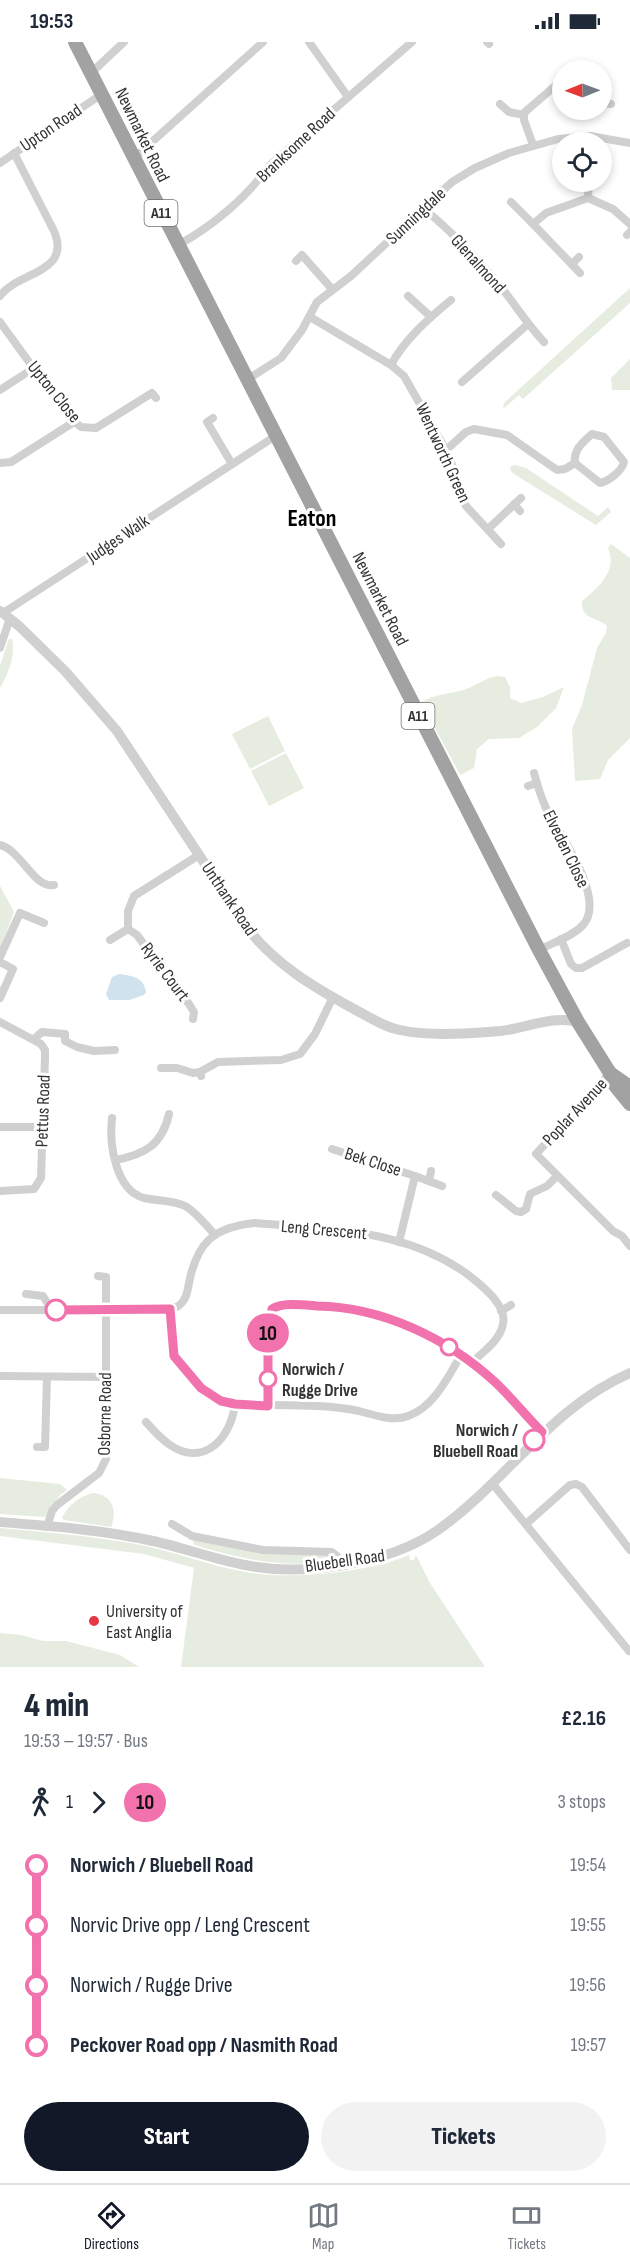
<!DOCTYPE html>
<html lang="en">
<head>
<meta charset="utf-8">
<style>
	body { margin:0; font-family:"Sofia Sans Condensed",sans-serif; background:#f2f2f3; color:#1f2937; height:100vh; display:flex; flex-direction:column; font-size:22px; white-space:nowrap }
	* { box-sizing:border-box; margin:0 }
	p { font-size:20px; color:#747a83 }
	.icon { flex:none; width:33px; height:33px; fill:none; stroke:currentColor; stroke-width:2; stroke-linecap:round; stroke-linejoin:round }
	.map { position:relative; height:1625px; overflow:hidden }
	.drawer { display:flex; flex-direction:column; background:#fff; flex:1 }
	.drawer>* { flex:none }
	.badge { padding:0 12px; border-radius:20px; font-size:21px; line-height:39px }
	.needle { width:39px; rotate:269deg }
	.buttons { position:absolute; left:552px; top:18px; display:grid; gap:12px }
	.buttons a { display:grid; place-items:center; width:60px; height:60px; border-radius:50%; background:#fff; box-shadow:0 3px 9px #0003; font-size:30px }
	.map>.badge { position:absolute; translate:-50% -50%; box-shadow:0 0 0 3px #fff }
	.legs { display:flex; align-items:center; gap:9px; height:66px; padding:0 24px; font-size:20px }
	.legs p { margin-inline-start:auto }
	.head { display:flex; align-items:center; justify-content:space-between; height:102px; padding:0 24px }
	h1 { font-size:33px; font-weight:800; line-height:45px }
	.button { display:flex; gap:12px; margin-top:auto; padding:12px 24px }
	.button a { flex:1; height:69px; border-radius:36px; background:#111827; color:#fff; font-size:24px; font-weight:800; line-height:69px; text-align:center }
	.button a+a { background:#f2f2f3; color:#1f2937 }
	ul { padding:0 24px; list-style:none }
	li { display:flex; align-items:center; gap:21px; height:60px; font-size:22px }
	li i { display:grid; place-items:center; width:9px; height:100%; margin:0 8px; background:currentColor }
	li i::after { content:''; width:15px; height:15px; margin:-8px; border:4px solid; border-radius:50%; background:#fff }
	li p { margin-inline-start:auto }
	li:first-child i { background:linear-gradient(#0000 50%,currentColor 0) }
	li:last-child i { background:linear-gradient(currentColor 50%,#0000 0) }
	.status { display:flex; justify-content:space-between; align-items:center; height:42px; padding:0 30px; background:#fff; direction:ltr }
	.status svg { height:16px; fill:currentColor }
	.dock { display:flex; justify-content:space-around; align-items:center; height:84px; border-top:2px solid #e0e1e3; background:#fff; font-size:16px; color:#747a83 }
	.dock a { display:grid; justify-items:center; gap:3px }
	.dock .selected { color:#111827 }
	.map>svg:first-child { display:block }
</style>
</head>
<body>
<div class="status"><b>19:53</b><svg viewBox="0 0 49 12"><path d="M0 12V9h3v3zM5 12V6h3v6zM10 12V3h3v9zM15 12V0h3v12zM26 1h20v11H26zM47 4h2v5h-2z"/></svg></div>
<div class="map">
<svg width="630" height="1625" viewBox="0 0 630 1625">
	<rect width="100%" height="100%" fill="#fff"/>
	<g fill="#e6ecdf">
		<path d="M630,246v15l-107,96 -4,-4 -16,14 1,-6z"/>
		<path d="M630,317v31h-18l-1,-12z"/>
		<path d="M515,423l11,3 72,48 10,-9 3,5 -15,13 -82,-51 -4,-4 1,-4z"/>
		<path d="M611,502l19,14v180l-22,22 -8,19 -25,2 -3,-52 10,-24 15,-57 9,-15 1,-7c-11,-10 -26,-6 -25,-25 16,-13 36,-30 26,-53z"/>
		<path d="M9,597h3c4,16 -4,35 -12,49v-23z"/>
		<path d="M496,634l9,1 5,10v11l11,5 22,-6 21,-10 -8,21 -19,19 -18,11 -30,1 -12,10 -3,19 -14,7 -39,-73c13,-7 25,-8 39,-11 13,-3 23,-12 36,-15z"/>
		<path d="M268,674l17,35 -35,18 -18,-35z"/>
		<path d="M286,711l18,35 -35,18 -18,-35z"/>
		<path d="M0,844l14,26 -14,37z"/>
		<path d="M0,1436l60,6 7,6 -7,5 -15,22 -45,-3z"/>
		<path d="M93,1451c19,2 25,17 18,34l-47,-7 -2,-2c5,-12 18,-22 31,-25z"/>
		<path d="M0,1486c45,4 91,8 136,16 39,7 76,23 115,29 45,6 116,0 158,-18l1,5h4l2,-5 14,28 55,84h-304l13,-99 -50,-14 -144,-18z"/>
		<path d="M201,1497c44,15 82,14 128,14l6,6c-47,12 -96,-1 -141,-14l-1,-5z"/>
		<path d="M0,1591l21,2 22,6h23l54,14 19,12h-139z"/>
	</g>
	<path fill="#cfe2ee" d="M119,932c13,2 25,3 27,18l-2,3 -15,5h-20l-3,-6 6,-17z"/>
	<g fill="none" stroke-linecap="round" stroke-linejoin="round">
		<g stroke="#d0d0d0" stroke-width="8">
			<path d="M309,0l39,55"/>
			<path d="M487,0l2,2"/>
			<path d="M91,31l33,-31"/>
			<path d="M602,61l9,1"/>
			<path d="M500,62l9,8 15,3v5l9,25"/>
			<path d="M524,73l1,-3 37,-32"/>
			<path d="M134,116l129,-116"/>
			<path d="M0,121l102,-69"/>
			<path d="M589,140l-1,16 25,11 17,15"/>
			<path d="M511,160l22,22 13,-11 42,-15"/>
			<path d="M423,166c28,23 55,51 78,79 15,19 27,38 43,55"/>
			<path d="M533,182l47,49"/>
			<path d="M627,193l3,-3"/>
			<path d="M178,203c35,-19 69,-48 92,-80l142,-123"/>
			<path d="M296,219l6,-6 30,34"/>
			<path d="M572,222l7,-7"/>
			<path d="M0,254c18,-25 72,-22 54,-65l-40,-78"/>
			<path d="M408,254l23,21"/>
			<path d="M310,275l81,48 13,11 42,74 11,27 1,12 8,17 35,38"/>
			<path d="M0,280l69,95 12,10 15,1 56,-35 4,5"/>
			<path d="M391,323c13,-25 38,-47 60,-65"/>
			<path d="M248,337l33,-21 21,-28 15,-28 34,-26 101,-94 23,-14 34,-15 49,-14 32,-3 40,7"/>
			<path d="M462,340l66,-58"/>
			<path d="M0,348l34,-22"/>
			<path d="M213,376l-6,4 25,42"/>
			<path d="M592,392l12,3 20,25c-2,9 -15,19 -24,21l-25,-20c-2,-13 8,-21 17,-29z"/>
			<path d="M446,408l20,-18 8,-3 33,6 50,35 8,-1 10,-6"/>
			<path d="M0,421l11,-1 63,-40"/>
			<path d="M514,462l6,7"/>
			<path d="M488,487l33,-31"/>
			<path d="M3,571l274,-178"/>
			<path d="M0,606l10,-30"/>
			<path d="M534,731c3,11 7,24 12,35 13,26 61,90 37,117 -11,12 -31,18 -44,25"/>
			<path d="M528,744l9,-3"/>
			<path d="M0,803c21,5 34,44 54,40"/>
			<path d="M128,887l9,6 52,69 5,8 -1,7"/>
			<path d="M561,897l10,25 5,4h6l45,-25"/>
			<path d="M110,898l18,-11v-18l6,-15 65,-41"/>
			<path d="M0,915l20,-44 24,10"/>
			<path d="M0,920l13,7 -13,29"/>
			<path d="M0,980l41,22 4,6v7l-4,121 -7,11 -34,2"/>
			<path d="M34,997l8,-7 23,2v7l12,6 17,4 21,-1"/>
			<path d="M161,1026h16l16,5 7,-1"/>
			<path d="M610,1031l-74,81 77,77 9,5 8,10"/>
			<path d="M201,1034l-1,-4 18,-10 63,-2 19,-6 15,-20 18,-37"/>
			<path d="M112,1076c-3,25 3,72 32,80 13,3 29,2 41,8 11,6 21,19 30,29"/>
			<path d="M0,1085h43"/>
			<path d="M332,1107l83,27 -16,66"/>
			<path d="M116,1118c29,-6 46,-15 53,-46"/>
			<path d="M415,1134l27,10"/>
			<path d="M429,1139l2,-10"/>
			<path d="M496,1153l20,16 5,1 5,-3 4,-15 17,-8 10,-10"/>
			<path d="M26,1252l17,2 5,8v6"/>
			<path d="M170,1267l2,41 4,11 34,35 11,5 14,3c39,2 87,-1 124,7 15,4 34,11 49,5 26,-9 40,-39 53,-61"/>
			<path d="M0,1268h107l70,-3c9,-6 10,-13 12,-24 8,-41 25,-56 66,-60 81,7 167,6 230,66 9,8 21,22 18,35 -3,17 -20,27 -31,39"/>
			<path d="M501,1269l10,-6"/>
			<path d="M0,1334l106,1"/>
			<path d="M268,1364v-73l4,-24 7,-3c23,0 46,-1 69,2 53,8 107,38 147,74 17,15 31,34 47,50"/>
			<path d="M146,1380c7,8 15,17 24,23 34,23 61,-7 65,-41"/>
			<path d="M37,1405h8l2,-70"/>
			<path d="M492,1441l137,168"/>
			<path d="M172,1482l20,12 71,14 69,2 5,4 1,9"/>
			<path d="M526,1482l44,-39 6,-1 6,3 48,63"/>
			<path d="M47,1485l5,-16 5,-6 42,-32 7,-14v-182l-8,-1"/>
		</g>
		<g stroke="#d0d0d0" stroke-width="10">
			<path d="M0,569l19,15 46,45 52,60 131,198c28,36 67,59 106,80 15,8 30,18 46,21 30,7 71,3 101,1 25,-3 53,-16 77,-9"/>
			<path d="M0,1480c51,4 103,8 153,19 31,7 61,18 92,24 59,12 144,-1 193,-35 68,-48 113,-123 192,-157"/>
		</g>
		<g stroke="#a2a2a2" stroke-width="14">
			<path d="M75,0l464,908 39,72 32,51 3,10 17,21"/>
			<path d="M610,1031l20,14"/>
		</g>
	</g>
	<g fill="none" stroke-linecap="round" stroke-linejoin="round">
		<g stroke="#fff" stroke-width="14">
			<path id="line-1" d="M56,1268l114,-1 4,47 27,32 20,13 14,3 33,2v-73l4,-24c11,-7 32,-4 45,-3 65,1 130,32 178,76 17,16 31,34 47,50l-8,8"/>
		</g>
		<use href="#line-1" stroke="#f172ac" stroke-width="9"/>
	</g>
	<g fill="#fff" stroke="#f172ac" stroke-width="3">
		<circle cx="56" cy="1268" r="10"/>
		<circle cx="449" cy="1305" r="8"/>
		<circle cx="268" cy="1337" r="8"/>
		<circle cx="534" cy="1398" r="10"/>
	</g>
	<circle fill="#e63946" stroke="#fff" stroke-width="2" cx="94" cy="1579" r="6"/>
	<g text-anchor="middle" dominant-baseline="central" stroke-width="6" stroke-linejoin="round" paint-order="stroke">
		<g fill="#fff" stroke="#707070" stroke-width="1.5">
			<rect x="144.5" y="158" width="33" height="26" rx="4.5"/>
			<rect x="401.5" y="661" width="33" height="26" rx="4.5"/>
		</g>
		<g font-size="16" font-weight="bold" fill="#333">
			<text x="161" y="171">A11</text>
			<text x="418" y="674">A11</text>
		</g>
		<g font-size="18" fill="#333" stroke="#fff">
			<text transform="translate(51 86) rotate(-34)">Upton Road</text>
			<text transform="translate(142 93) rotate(64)">Newmarket Road</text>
			<text transform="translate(296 103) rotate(-43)">Branksome Road</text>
			<text transform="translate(416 174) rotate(-43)">Sunningdale</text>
			<text transform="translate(478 222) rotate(48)">Glenalmond</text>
			<text transform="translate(54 350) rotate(51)">Upton Close</text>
			<text transform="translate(443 411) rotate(65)">Wentworth Green</text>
			<text transform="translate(118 497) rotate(-34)">Judges Walk</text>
			<text transform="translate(380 557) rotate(63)">Newmarket Road</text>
			<text transform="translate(566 807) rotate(64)">Elveden Close</text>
			<text transform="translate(229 857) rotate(56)">Unthank Road</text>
			<text transform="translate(165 930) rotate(53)">Ryrie Court</text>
			<text transform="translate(43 1069) rotate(-88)">Pettus Road</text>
			<text transform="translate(575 1070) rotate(-47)">Poplar Avenue</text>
			<text transform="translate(373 1120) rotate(18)">Bek Close</text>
			<text transform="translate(324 1188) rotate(5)">Leng Crescent</text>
			<text transform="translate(105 1372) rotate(-89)">Osborne Road</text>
			<text transform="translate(345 1519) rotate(-8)">Bluebell Road</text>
		</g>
		<g font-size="18" font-weight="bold" fill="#333" stroke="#fff" text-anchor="start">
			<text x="282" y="1327">Norwich /<tspan x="282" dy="21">Rugge Drive</tspan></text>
			<text x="518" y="1388" text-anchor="end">Norwich /<tspan x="518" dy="21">Bluebell Road</tspan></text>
		</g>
		<g font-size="18" fill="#333" stroke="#fff" text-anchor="start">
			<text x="106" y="1569">University of<tspan x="106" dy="21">East Anglia</tspan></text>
		</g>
		<g font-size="24" font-weight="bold" fill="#000" stroke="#fff">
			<text x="312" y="476">Eaton</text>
		</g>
	</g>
</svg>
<div class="buttons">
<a><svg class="needle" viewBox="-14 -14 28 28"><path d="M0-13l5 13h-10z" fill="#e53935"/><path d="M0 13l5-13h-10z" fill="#747a83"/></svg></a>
<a><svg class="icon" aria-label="locate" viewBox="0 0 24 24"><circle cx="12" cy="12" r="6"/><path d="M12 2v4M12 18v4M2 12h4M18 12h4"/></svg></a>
</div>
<b class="badge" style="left:268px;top:1291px;background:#f172ac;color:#111">10</b>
</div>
<section class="drawer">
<div class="head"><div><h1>4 min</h1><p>19:53 – 19:57 · Bus</p></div><b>£2.16</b></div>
<div class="legs"><svg class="icon" aria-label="walk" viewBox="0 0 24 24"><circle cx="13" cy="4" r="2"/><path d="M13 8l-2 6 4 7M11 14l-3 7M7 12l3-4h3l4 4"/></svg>1<svg class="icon" aria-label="forward" viewBox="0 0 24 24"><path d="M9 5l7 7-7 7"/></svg><b class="badge" style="background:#f172ac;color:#111">10</b><p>3 stops</p></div>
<ul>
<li><i style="color:#f172ac"></i><b>Norwich / Bluebell Road</b><p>19:54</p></li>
<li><i style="color:#f172ac"></i><span>Norvic Drive opp / Leng Crescent</span><p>19:55</p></li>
<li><i style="color:#f172ac"></i><span>Norwich / Rugge Drive</span><p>19:56</p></li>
<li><i style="color:#f172ac"></i><b>Peckover Road opp / Nasmith Road</b><p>19:57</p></li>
</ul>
<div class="button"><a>Start</a><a>Tickets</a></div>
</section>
<nav class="dock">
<a class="selected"><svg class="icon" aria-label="directions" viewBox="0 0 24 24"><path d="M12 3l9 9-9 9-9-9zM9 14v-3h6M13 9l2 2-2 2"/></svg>Directions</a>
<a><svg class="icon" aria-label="map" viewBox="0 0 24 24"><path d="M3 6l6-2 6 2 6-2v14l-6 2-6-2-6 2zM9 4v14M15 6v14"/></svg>Map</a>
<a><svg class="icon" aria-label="tickets" viewBox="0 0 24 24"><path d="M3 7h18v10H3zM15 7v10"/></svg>Tickets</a>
</nav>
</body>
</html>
